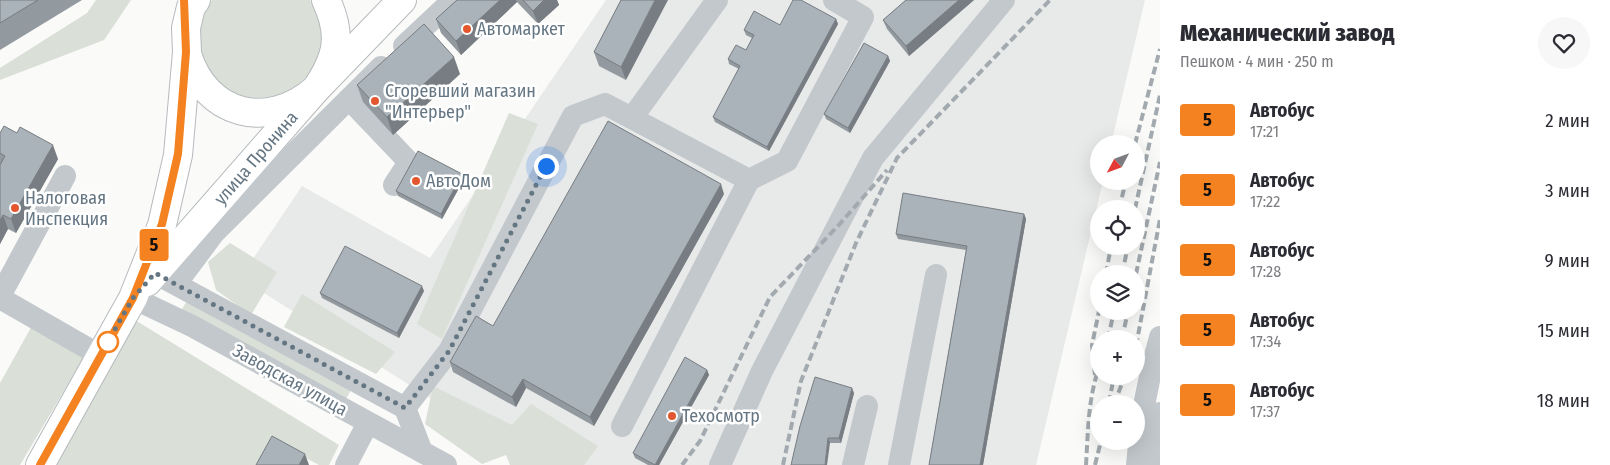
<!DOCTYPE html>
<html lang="ru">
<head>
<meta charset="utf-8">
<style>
	body { margin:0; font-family:"Fira Sans Condensed",sans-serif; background:#f7f7f7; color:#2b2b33; height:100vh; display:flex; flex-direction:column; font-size:19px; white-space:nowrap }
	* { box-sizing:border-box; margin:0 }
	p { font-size:16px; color:#7c7c81 }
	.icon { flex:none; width:28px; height:28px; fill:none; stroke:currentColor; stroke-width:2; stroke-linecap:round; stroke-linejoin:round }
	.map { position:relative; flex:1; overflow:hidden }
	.side { display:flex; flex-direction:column; background:#fff; width:450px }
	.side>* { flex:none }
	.badge { padding:0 10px; border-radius:4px; font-size:18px; line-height:32px }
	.needle { width:32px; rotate:229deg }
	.buttons { position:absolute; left:1090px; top:135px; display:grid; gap:10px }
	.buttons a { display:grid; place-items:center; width:55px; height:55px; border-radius:50%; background:#fff; box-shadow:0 5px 20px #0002; font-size:25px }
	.you { position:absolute; width:25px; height:25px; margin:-12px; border:4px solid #fff; border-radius:50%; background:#1a73e8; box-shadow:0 0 0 8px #1a73e833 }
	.map>.badge { position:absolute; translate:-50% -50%; box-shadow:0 0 0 2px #fff }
	.round { display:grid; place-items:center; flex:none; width:52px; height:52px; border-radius:26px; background:#f7f7f7 }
	.head { display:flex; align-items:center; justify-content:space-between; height:85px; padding:0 20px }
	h1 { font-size:24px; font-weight:800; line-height:38px }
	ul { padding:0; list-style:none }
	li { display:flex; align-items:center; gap:15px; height:70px; padding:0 20px }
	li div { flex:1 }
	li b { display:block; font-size:19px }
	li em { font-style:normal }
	li .badge { min-width:55px; font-weight:700; text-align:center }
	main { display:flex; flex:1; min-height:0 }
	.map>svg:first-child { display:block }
</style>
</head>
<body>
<main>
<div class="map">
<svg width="1160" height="465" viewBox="0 0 1160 465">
	<rect width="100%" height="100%" fill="#fafaf8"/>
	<path fill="#e8e9e9" d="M606,0h539l-34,144h-12v37h4l-67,284h-500l-296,-187 62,-92 128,72z"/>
	<g fill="#dadfd7">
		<path d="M96,0h35l-27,40 -104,40v-12l87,-55z"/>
		<path d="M212,0h98c50,89 -82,139 -108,54 -6,-19 -1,-38 10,-54z"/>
		<path d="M509,113l29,11 -96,215 -25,-15z"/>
		<path d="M230,243l47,29 -26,43 -35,-25 -8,-28z"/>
		<path d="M302,294l93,58 -19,22 -92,-47z"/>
		<path d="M188,299l163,91 -6,11 -164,-90z"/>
		<path d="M135,320l204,125 -10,20h-10l-48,-26 -14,26h-203z"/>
		<path d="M33,324l51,33 -64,108h-20v-82z"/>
		<path d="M433,386l79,39 19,-21 67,42 -14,19h-74l-4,-10 -24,9 -57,-40z"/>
	</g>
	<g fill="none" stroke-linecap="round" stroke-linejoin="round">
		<g stroke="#b5babe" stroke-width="30">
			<g id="major">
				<path d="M187,54c19,62 81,77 129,35l86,-89"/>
				<path d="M147,282l169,-193c21,-31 27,-53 10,-89"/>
				<path d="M40,465l93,-167 29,-73 16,-70 9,-103 -1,-24 5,-21 5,-7"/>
			</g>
		</g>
		<g stroke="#c3c8cc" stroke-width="22">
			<path d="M404,46l49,-46"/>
			<path d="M349,99l60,63 -15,23"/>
			<path d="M632,118l85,-118"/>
			<path d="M749,180l38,-19 76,-144 -29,-17"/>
			<path d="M164,278l241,130 17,44"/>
			<path d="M176,284l38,-51 167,-166"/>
			<path d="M0,296l65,-120"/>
			<path d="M0,298l101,58"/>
			<path d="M133,298l59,28 254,139"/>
			<path d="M405,408l44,-57 124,-235 32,-12 144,76 -127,246"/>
			<path d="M346,465l22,-42"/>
			<path d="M720,465l42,-94 111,-213 131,-158"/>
			<path d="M853,465l14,-59"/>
			<path d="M899,465l37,-190"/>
			<path d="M1137,465c3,-43 11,-87 23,-128"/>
			<path d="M1152,465l8,-52"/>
		</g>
		<use href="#major" stroke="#fff" stroke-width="28"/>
		<g stroke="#a2aab0" stroke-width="4" stroke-dasharray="8 4" stroke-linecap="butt">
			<path d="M1135,144l25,-95"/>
			<path d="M1119,209l7,-28"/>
			<path d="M1135,209l25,-114"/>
			<path d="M1106,274l5,-28"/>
			<path d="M1122,274l6,-28"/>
			<path d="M1136,274l24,-112"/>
			<path d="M1108,339l6,-28"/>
			<path d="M1122,339l6,-28"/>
			<path d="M1136,346l24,-127"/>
			<path d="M1095,375l-3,-30 7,-34"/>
			<path d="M1109,403l5,-27"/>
			<path d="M1114,404l11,-28"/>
			<path d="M682,465l18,-24 70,-144 68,-71 49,-56"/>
			<path d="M783,465l18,-84 55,-138 41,-85 153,-158"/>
			<path d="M1086,465c2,-32 2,-67 13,-97"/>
			<path d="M1095,465l6,-24"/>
		</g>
	</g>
	<g fill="#929a9f">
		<path d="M0,0h82l-82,50z"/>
		<path d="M457,0h100l2,5 -21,19 -21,-22 -56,53 -20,-22 -5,-14z"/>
		<path d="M621,0l5,80 -27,-14 -5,-14z"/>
		<path d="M906,0h68l-65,56 -22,-27 -4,-9z"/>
		<path d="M836,19l2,5 -69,127 -54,-29 -2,-5 26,-48 -10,-5 -1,-5 18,-9 6,-12 -6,-3 -2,-5 36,-5z"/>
		<path d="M888,56l2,5 -40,72 -24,-14 -2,-5z"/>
		<path d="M460,74l-67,61 -30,-33 -6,-17z"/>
		<path d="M0,133l58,26 -42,74 -8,-4 -8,15z"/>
		<path d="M462,174l2,5 -22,40 -44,-23 -2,-5z"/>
		<path d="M724,194l-130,232 -68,-38 -10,19 -63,-35 -3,-10 43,-36z"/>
		<path d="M1024,214l2,5 -43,246h-54l37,-215 -68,-11 -2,-5z"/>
		<path d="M424,291l-25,47 -77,-40 -2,-5z"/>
		<path d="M707,370l2,5 -50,90h-11l-13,-7 -2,-5z"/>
		<path d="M854,393l-13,50h-11l-39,22z"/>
	</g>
	<g fill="#777d82">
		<path d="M500,0h16l1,2 -56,53 -5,-14z"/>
		<path d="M544,0h13l2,5 -21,19 -5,-13z"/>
		<path d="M655,0h13l-42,80 -5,-13z"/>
		<path d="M959,0h15l-65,56 -3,-10z"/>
		<path d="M836,19l2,5 -69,127 -2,-4z"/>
		<path d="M888,56l2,5 -40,72 -2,-5z"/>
		<path d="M454,57l6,17 -67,61 -6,-18z"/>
		<path d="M53,145l5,14 -42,74 -5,-14z"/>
		<path d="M462,174l2,5 -22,40 -1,-5z"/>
		<path d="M721,184l3,10 -130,232 -4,-9z"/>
		<path d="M1024,214l2,5 -43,246h-3z"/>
		<path d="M3,215l5,14 -8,15v-23z"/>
		<path d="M422,286l2,5 -25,47 -2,-5z"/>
		<path d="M707,370l2,5 -50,90h-4z"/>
		<path d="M523,379l3,9 -10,19 -4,-10z"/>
		<path d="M852,388l2,5 -13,50 -2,-5z"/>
		<path d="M828,438l2,5 -3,22h-2z"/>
		<path d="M305,454l4,11h-10z"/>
	</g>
	<g fill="#aab3b9" stroke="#777d82">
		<path d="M0,0h38l-38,23z"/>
		<path d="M457,0h43l-44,41 -20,-22z"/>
		<path d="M523,0h21l-11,11z"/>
		<path d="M621,0h34l-34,67 -27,-15z"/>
		<path d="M793,0h8l35,19 -69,128 -54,-30 27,-51 -12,-7 8,-14 10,5 8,-15 -10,-5 10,-19 26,14z"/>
		<path d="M906,0h53l-53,46 -23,-26z"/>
		<path d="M424,24l30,33 -67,60 -30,-32z"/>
		<path d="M864,43l24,13 -40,72 -24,-14z"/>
		<path d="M608,121l113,63 -131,233 -67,-38 -11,18 -62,-35 26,-46 17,10z"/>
		<path d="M4,126l13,7 3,-6 33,18 -42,74 -8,-4 -3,6v-56l5,-9 -5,-3v-20z"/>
		<path d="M418,151l44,23 -21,40 -45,-23z"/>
		<path d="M903,193l121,21 -44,251h-51l38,-219 -71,-12z"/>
		<path d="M345,246l77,40 -25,47 -77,-40z"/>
		<path d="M685,357l22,13 -52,95 -22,-12z"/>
		<path d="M815,377l37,11 -13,50h-11l-3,27h-34l9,-39z"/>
		<path d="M272,436l33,18 -6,11h-43z"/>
	</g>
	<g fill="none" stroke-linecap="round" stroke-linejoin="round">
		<g stroke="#fff" stroke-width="11">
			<path id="line" d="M40,465l93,-167 29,-74 16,-70 8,-102 -2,-52"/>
		</g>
		<use href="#line" stroke="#f58220" stroke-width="8"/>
		<path stroke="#657683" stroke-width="5" stroke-dasharray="0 9" d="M108,342l-1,1 26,-45 22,-25 250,135 44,-57 97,-185"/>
	</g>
	<g fill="#e4572e" stroke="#fff" stroke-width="2">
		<circle cx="467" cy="29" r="5"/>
		<circle cx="375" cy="101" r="5"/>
		<circle cx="416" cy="181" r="5"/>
		<circle cx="15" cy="208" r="5"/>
		<circle cx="672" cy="416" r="5"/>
	</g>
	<circle fill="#fff" stroke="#f58220" stroke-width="2.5" cx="108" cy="342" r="10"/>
	<g text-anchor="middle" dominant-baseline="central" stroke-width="5" stroke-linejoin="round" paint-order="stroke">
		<g font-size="18" fill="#657683" stroke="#fff" text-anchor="start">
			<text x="477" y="29">Автомаркет</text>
			<text x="385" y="91">Сгоревший магазин<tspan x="385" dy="21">"Интерьер"</tspan></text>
			<text x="426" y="181">АвтоДом</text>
			<text x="25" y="198">Налоговая<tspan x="25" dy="21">Инспекция</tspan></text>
			<text x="682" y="416">Техосмотр</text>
		</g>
		<g font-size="18" fill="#657683" stroke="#fff">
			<text transform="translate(256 158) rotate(-49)">улица Пронина</text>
			<text transform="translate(290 380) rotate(29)">Заводская улица</text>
		</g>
	</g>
</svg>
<div class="buttons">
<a><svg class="needle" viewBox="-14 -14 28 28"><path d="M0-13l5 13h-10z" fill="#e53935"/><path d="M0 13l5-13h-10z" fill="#7c7c81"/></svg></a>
<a><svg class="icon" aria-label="locate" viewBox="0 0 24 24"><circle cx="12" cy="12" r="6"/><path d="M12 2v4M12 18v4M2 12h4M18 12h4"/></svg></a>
<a><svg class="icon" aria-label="layers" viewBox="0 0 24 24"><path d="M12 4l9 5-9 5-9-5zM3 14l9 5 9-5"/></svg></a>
<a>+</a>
<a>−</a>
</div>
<div class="you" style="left:546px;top:166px"></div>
<b class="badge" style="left:154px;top:245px;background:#f58220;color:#111">5</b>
</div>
<section class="side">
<div class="head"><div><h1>Механический завод</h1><p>Пешком · 4 мин · 250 m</p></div><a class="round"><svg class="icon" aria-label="heart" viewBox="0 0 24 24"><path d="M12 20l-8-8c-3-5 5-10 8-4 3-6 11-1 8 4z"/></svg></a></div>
<ul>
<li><span class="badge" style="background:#f58220;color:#111">5</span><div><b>Автобус</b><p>17:21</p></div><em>2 мин</em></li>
<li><span class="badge" style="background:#f58220;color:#111">5</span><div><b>Автобус</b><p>17:22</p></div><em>3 мин</em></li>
<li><span class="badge" style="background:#f58220;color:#111">5</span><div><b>Автобус</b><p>17:28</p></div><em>9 мин</em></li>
<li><span class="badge" style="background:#f58220;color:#111">5</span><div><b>Автобус</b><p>17:34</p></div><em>15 мин</em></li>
<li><span class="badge" style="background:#f58220;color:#111">5</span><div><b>Автобус</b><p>17:37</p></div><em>18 мин</em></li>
</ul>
</section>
</main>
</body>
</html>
